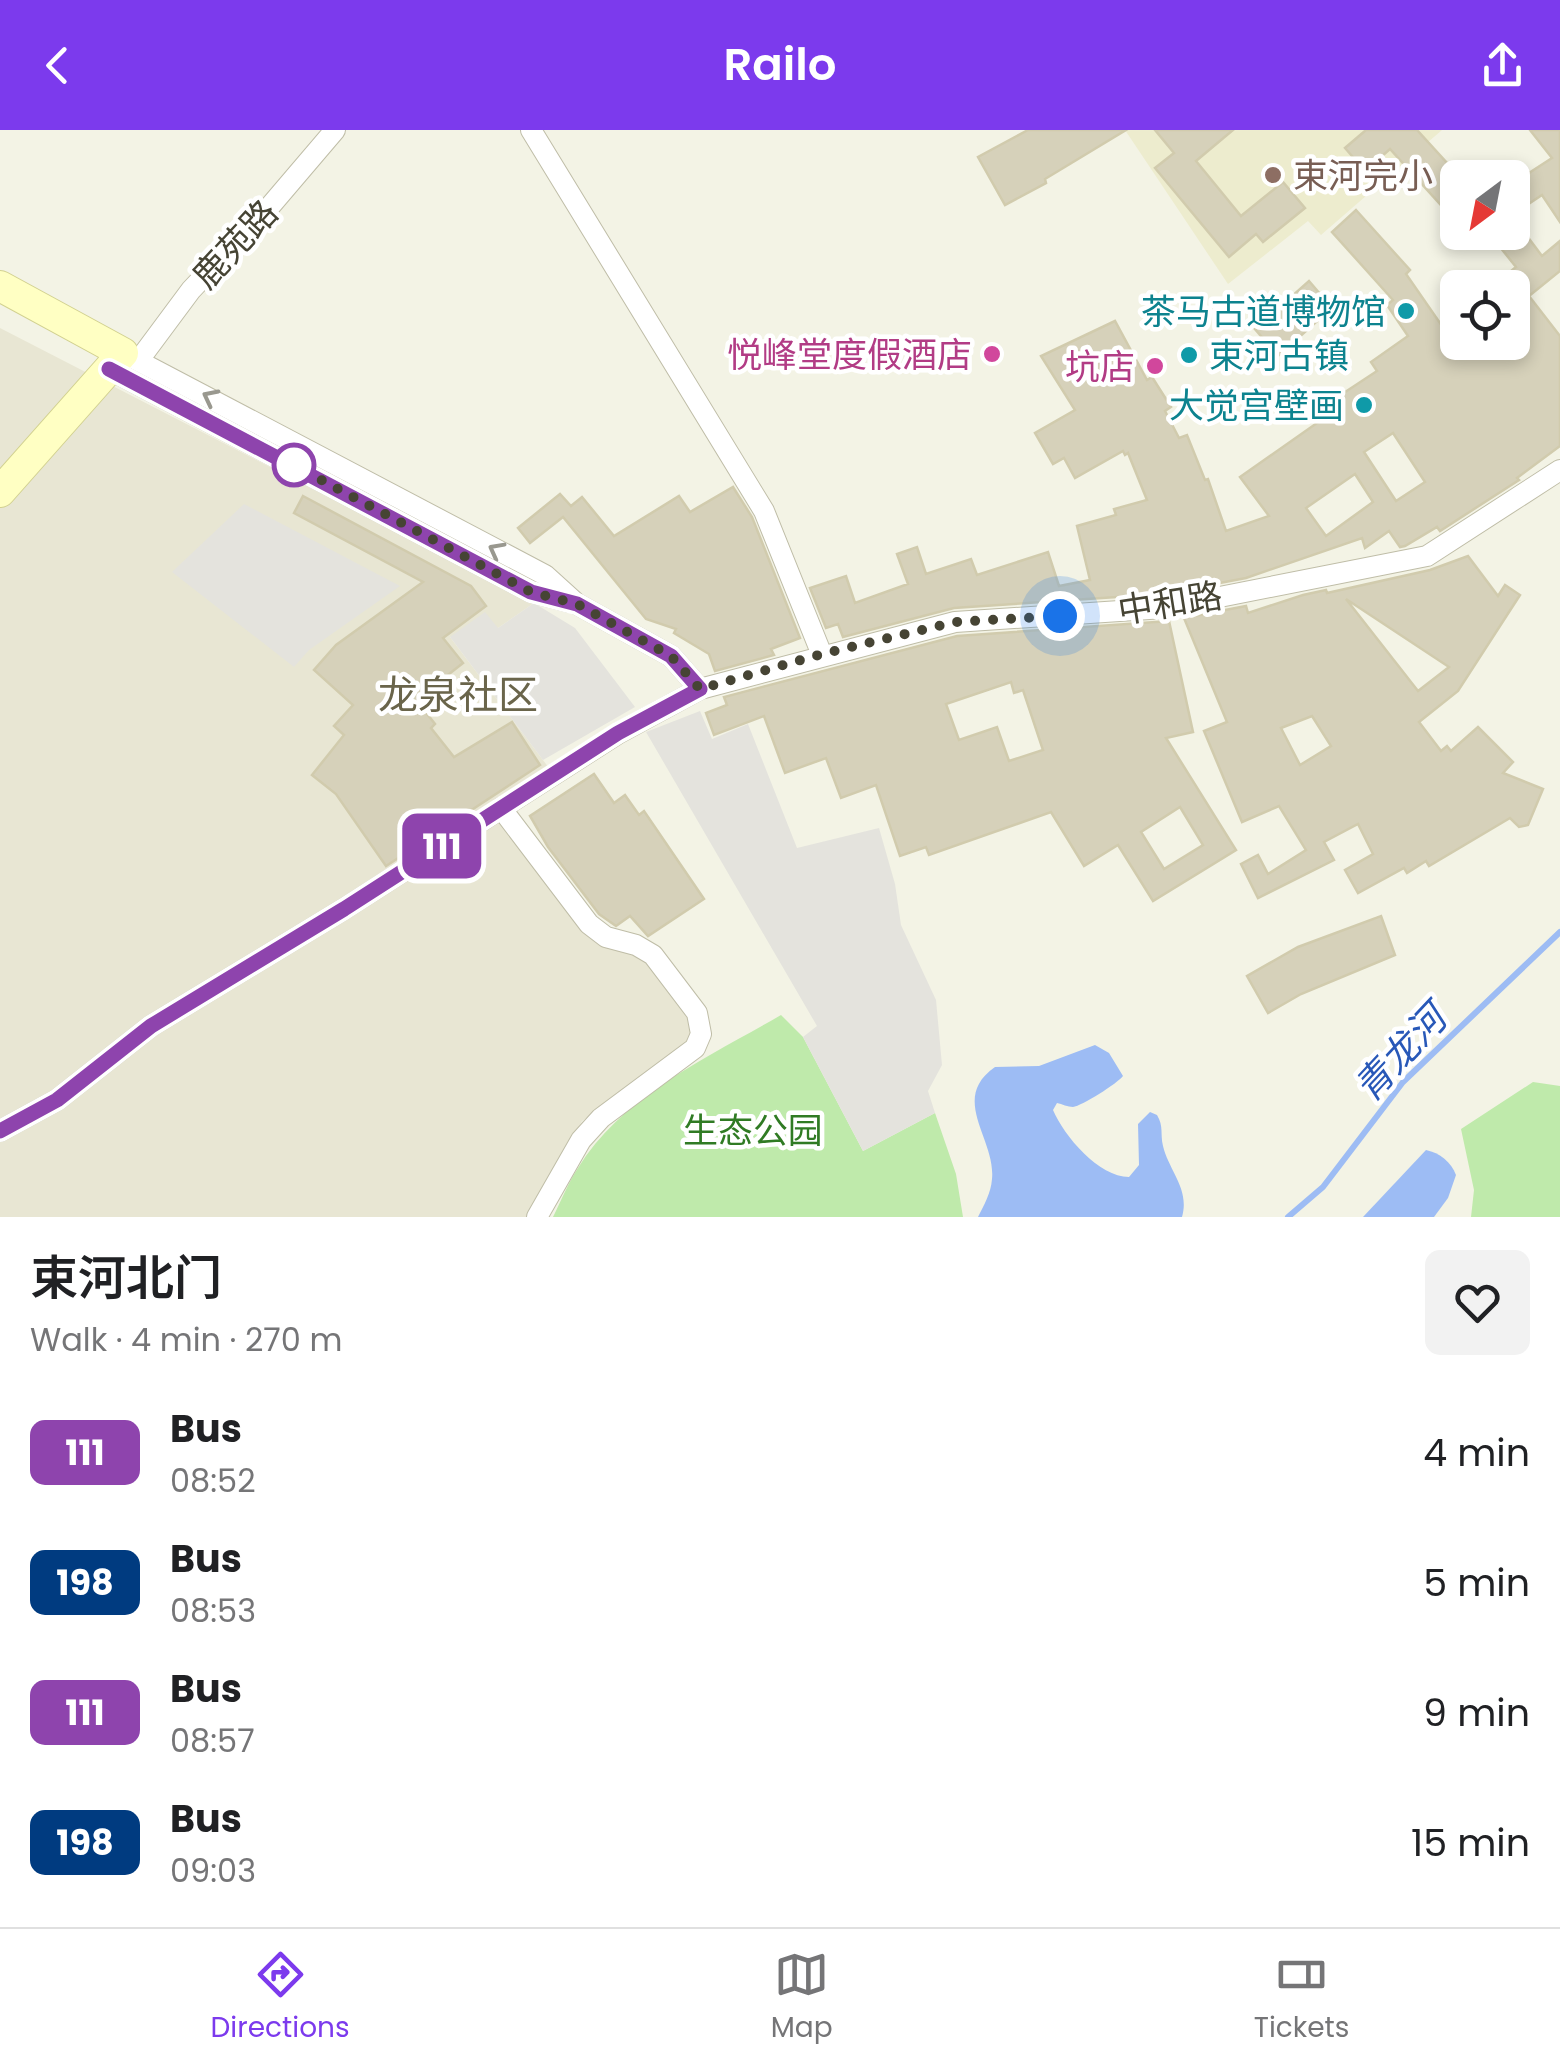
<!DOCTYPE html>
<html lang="en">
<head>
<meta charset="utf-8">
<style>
	body { margin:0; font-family:Poppins,"Noto Sans SC",sans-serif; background:#f2f2f2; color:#202124; height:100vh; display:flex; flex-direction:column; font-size:38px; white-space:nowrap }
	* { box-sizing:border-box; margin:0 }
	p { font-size:32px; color:#757577 }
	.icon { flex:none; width:55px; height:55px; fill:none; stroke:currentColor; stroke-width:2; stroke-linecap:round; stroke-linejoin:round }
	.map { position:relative; height:1087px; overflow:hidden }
	.details { display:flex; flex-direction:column; background:#fff; flex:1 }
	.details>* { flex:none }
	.badge { padding:0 20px; border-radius:15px; font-size:35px; line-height:65px }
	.needle { width:65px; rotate:212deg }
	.tools { position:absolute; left:1440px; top:30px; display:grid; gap:20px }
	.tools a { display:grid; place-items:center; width:90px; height:90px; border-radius:15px; background:#fff; box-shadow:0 5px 15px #0003; font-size:50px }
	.you { position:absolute; width:50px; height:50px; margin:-25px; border:8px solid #fff; border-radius:50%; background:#1a73e8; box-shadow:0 0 0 15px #1a73e833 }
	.map>.badge { position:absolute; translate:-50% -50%; box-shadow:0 0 0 5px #fff }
	.round { display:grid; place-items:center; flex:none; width:105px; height:105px; border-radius:15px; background:#f2f2f2 }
	.headline { display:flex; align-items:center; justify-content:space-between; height:170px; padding:0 30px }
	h1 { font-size:48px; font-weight:600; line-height:75px }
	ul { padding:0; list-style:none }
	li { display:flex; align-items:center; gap:30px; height:130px; padding:0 30px }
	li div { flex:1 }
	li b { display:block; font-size:38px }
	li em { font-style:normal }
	li .badge { min-width:110px; font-weight:700; text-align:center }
	header { display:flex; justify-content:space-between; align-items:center; height:130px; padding:0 30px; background:#7c3aed; color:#fff; font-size:45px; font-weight:600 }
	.dock { display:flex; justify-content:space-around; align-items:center; height:140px; border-top:2px solid #e0e0e0; background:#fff; font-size:28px; color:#757577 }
	.dock a { display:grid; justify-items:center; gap:5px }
	.dock .active { color:#7c3aed }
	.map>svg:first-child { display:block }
</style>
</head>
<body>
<header><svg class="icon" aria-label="back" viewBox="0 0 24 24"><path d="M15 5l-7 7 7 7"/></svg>Railo<svg class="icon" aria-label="share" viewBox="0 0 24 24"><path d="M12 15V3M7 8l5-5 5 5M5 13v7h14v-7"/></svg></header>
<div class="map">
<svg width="1560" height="1087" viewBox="0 0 1560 1087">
	<rect width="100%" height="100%" fill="#f3f3e5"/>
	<path fill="#e8e6d3" d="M0,198l534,275 -36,25 -48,9 99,131 -58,43 93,116 64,31 46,70 -6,19 -106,74 -53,96h-529z"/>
	<path fill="#edecce" d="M1125,0h317l-121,105 -13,-14 -80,63z"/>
	<g fill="#bfeaab">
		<path d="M781,885l22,22 60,114 72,-38 21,61 7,43h-410c8,-16 15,-34 25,-49 46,-74 131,-111 203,-153z"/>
		<path d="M1533,952l27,4v131h-89l3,-27 -13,-61z"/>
	</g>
	<g fill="#e4e3dd">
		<path d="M244,374l156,82 -91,64 -15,17 -122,-95z"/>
		<path d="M534,473l41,25 60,79 -92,53 -93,-123 35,-25 13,16z"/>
		<path d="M700,581l12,28 36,-15 49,124 82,-20 16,56 6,41 35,75 6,65 -14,26 7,22 -72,38 -60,-114 14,-11 -171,-294z"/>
	</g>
	<g fill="#9dbcf4">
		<path d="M1095,915l14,8 14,23c-5,7 -41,30 -50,31 -5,0 -11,-3 -16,-4l-4,7c11,26 46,67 76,67l10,-12 -1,-41 12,-12 7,3c7,12 3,18 6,31 6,25 27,43 19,71h-204c6,-12 13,-24 14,-38 4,-40 -43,-80 3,-112l44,-1z"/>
		<path d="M1426,1020c14,3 25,12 30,25l-8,23 -14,19h-71z"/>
	</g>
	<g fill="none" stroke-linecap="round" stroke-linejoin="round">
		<path stroke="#9dbcf4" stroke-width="6" d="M1288,1087l35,-30 80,-105 157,-150"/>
	</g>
	<g fill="#d6d1ba" stroke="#d1cbad" stroke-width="2.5" fill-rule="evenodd">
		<path d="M1028,0h98l-81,49 1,4 -41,22 -27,-48z"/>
		<path d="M1155,0h78l-37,31 45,55 42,-34 22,26 -42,34 -7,-8 -27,23 -74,-89 19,-15z"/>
		<path d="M1366,0h51l41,45v49l-68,-75 -25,22 -20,-23z"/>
		<path d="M1530,0h30v92l-18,-27 -30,20v-31l40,-26z"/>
		<path d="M1356,80l54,60 -4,4 45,65 7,-4v7h54v-54h-22l26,-21 -28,-35h36l18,24 18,-15v30l-31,25 31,40v110l-43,32 2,2 -79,51 -3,-4 -32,19 -5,1 -11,-16 -24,17 -3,-10 -116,40 -84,16 -208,14 -111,29 -5,-13 -12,4 -16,-40 36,-12 9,27 53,-19 -11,-30 20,-7 9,27 45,-15 6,16 71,-23 11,34 31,-6 -13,-54 39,-11 -2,-6 33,-9 -19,-47 -3,2 -2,-4 -48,27 -11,-20 -11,6 -18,-31 40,-23 -34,-54 74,-35 32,59 5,-3 19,30 -6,4 14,27 8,-3 18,45 3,-1 18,52 43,-15 -29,-39 77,-54 -14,-19 18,-13 9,11 47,-31 -6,-9 37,-26 -21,-31 6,-5 -61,-68zM1393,303l32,49 -29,19 -32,-49zM1355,344l18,28 -47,34 -20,-28z"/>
		<path d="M1309,151l23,27 -54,48 -23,-27z"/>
		<path d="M733,357l19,30 48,121 -29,11 3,6 -59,16 -6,-17 -35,-21 2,-4 -30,-10 -83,-102 -33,26 -12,-15 42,-34 11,12 11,-9 32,39 65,-40 11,16z"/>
		<path d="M303,366l168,90 15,20 -43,32 20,25 -47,37 19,24 -4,4 23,29 58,-35 28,43 -154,101 -50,-72 -24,-19 32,-40 -10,-9 19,-21 -39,-35 22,-25 87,-63 -129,-69z"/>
		<path d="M1468,426l30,40 7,-11 15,10 -62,96 -39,31 22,29 6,-5 4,5 27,-24 35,35 -10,11 40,16 -15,36 -9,2 -9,-9 -81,48 -3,-5 -19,12 -3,-5 -46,25 -13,-23 28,-16 -15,-30 -34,18 10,18 -76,38 -17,-34 17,-9 10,19 38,-24 -27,-44 -37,16 -38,-91 23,-9 -43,-104 62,-12 2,7 55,-18 23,-5 1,3 103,-23zM1346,469l103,68 -31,24zM1312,586l19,30 -31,19 -19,-37z"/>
		<path d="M1169,491l24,111 -27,6 70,112 -83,51 -35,-56 -34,21 -33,-54 -122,43 -3,-8 -26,9 -24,-71 -35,13 -15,-40 -41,15 -21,-57 -50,19 -8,-22 21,-8 -3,-8 233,-61zM1011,552l3,11 9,-3 20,60 -34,11 -12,-34 -38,13 -13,-36zM1180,677l23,38 -39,24 -23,-37z"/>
		<path d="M594,644l20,29 11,-8 14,20 5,-4 60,88 -56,37 -18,-20 -14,10 -17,-12 -51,-67 -18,-31z"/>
		<path d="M1381,786l14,39 -94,39 -33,19 -21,-37 51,-29z"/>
	</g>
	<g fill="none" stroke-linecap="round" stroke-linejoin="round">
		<g stroke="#bfbda7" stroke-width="22">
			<g id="street">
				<path d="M531,0l233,381 58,144"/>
				<path d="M123,223l422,222 32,29 94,52 29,33"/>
				<path d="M139,230l52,-70 75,-79 69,-81"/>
				<path d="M109,239l422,223 39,10"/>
				<path d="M501,678l88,116 17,13 30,8 17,10 44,58 4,21 -6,14 -94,70 -20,22 -44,77"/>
				<path d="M0,1001l57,-31 94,-74 193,-117 275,-176 81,-44 255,-67 209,-14 263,-52 133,-86"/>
			</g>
		</g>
		<g stroke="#d2d190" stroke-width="32">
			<path id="secondary" d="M0,156l123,67 -123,139"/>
		</g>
		<use href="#street" stroke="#fff" stroke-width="20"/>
		<use href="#secondary" stroke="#ffffc3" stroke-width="30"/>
	</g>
	<defs><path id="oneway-chevron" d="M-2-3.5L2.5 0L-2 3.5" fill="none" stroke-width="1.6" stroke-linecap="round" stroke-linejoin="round" transform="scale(2.5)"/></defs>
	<g stroke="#99988f">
		<use href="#oneway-chevron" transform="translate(210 267) rotate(-153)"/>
		<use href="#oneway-chevron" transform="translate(496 420) rotate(-152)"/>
	</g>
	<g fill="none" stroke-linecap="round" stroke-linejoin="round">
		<g stroke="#fff" stroke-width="22">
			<path id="line" d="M0,1001l57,-31 94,-74 193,-117 274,-176 82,-44 -29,-33 -94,-52 -46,-12 -422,-223"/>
		</g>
		<use href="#line" stroke="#8e44ad" stroke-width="15"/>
		<path stroke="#464434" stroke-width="10" stroke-dasharray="0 18" d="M294,335l-10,-5 247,132 46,12 94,52 29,33 122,-35 133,-32 105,-6"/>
	</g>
	<circle fill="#8d6e63" stroke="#fff" stroke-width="4" cx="1273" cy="45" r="10"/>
	<g fill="#0f9aa8" stroke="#fff" stroke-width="4">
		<circle cx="1406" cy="181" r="10"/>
		<circle cx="1189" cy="225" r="10"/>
		<circle cx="1364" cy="275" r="10"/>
	</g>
	<g fill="#d1479c" stroke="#fff" stroke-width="4">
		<circle cx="992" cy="224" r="10"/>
		<circle cx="1155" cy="236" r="10"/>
	</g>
	<circle fill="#fff" stroke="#8e44ad" stroke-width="5" cx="294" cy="335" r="20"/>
	<g text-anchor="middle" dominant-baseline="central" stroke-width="9" stroke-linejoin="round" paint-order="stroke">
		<g font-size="35" fill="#785e54" stroke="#fff" text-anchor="start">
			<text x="1293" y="45">束河完小</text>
		</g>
		<g font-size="35" fill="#464434" stroke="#fff">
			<text transform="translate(235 114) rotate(-47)">鹿苑路</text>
			<text transform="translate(1170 473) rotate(-9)">中和路</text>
		</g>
		<g font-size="35" fill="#0d838f" stroke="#fff" text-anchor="end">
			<text x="1386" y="181">茶马古道博物馆</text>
			<text x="1209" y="225" text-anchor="start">束河古镇</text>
			<text x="1344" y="275">大觉宫壁画</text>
		</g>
		<g font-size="35" fill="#b23c85" stroke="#fff" text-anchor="end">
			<text x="972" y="224">悦峰堂度假酒店</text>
			<text x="1135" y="236">坑店</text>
		</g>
		<g font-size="35" fill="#307b24" stroke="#fff">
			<text x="753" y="1000">生态公园</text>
		</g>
		<g font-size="38" font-style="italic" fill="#2858b8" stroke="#fff">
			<text transform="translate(1400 923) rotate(-47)">青龙河</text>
		</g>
		<g font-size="40" fill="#6a654b" stroke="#fff">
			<text x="458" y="565">龙泉社区</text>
		</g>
	</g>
</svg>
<div class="tools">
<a><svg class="needle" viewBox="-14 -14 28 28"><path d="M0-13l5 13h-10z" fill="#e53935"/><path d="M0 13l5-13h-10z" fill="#757577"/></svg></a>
<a><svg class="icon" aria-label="locate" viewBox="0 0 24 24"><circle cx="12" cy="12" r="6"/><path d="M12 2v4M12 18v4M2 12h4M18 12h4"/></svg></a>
</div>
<div class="you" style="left:1060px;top:486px"></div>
<b class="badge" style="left:442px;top:716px;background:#8e44ad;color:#fff">111</b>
</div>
<section class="details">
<div class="headline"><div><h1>束河北门</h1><p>Walk · 4 min · 270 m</p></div><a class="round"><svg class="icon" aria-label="heart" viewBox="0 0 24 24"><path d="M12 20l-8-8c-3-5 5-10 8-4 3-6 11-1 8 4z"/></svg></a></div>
<ul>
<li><span class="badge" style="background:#8e44ad;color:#fff">111</span><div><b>Bus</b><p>08:52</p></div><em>4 min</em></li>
<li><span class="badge" style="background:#003b80;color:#fff">198</span><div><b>Bus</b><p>08:53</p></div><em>5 min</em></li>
<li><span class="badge" style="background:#8e44ad;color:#fff">111</span><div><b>Bus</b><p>08:57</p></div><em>9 min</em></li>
<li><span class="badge" style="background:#003b80;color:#fff">198</span><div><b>Bus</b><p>09:03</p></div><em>15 min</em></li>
</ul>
</section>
<nav class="dock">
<a class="active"><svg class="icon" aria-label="directions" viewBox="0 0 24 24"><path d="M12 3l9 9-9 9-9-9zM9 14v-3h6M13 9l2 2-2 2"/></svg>Directions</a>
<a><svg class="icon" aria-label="map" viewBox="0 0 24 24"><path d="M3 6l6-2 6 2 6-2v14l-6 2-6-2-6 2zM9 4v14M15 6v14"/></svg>Map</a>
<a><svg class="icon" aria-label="tickets" viewBox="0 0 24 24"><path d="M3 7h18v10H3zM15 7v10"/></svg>Tickets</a>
</nav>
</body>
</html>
